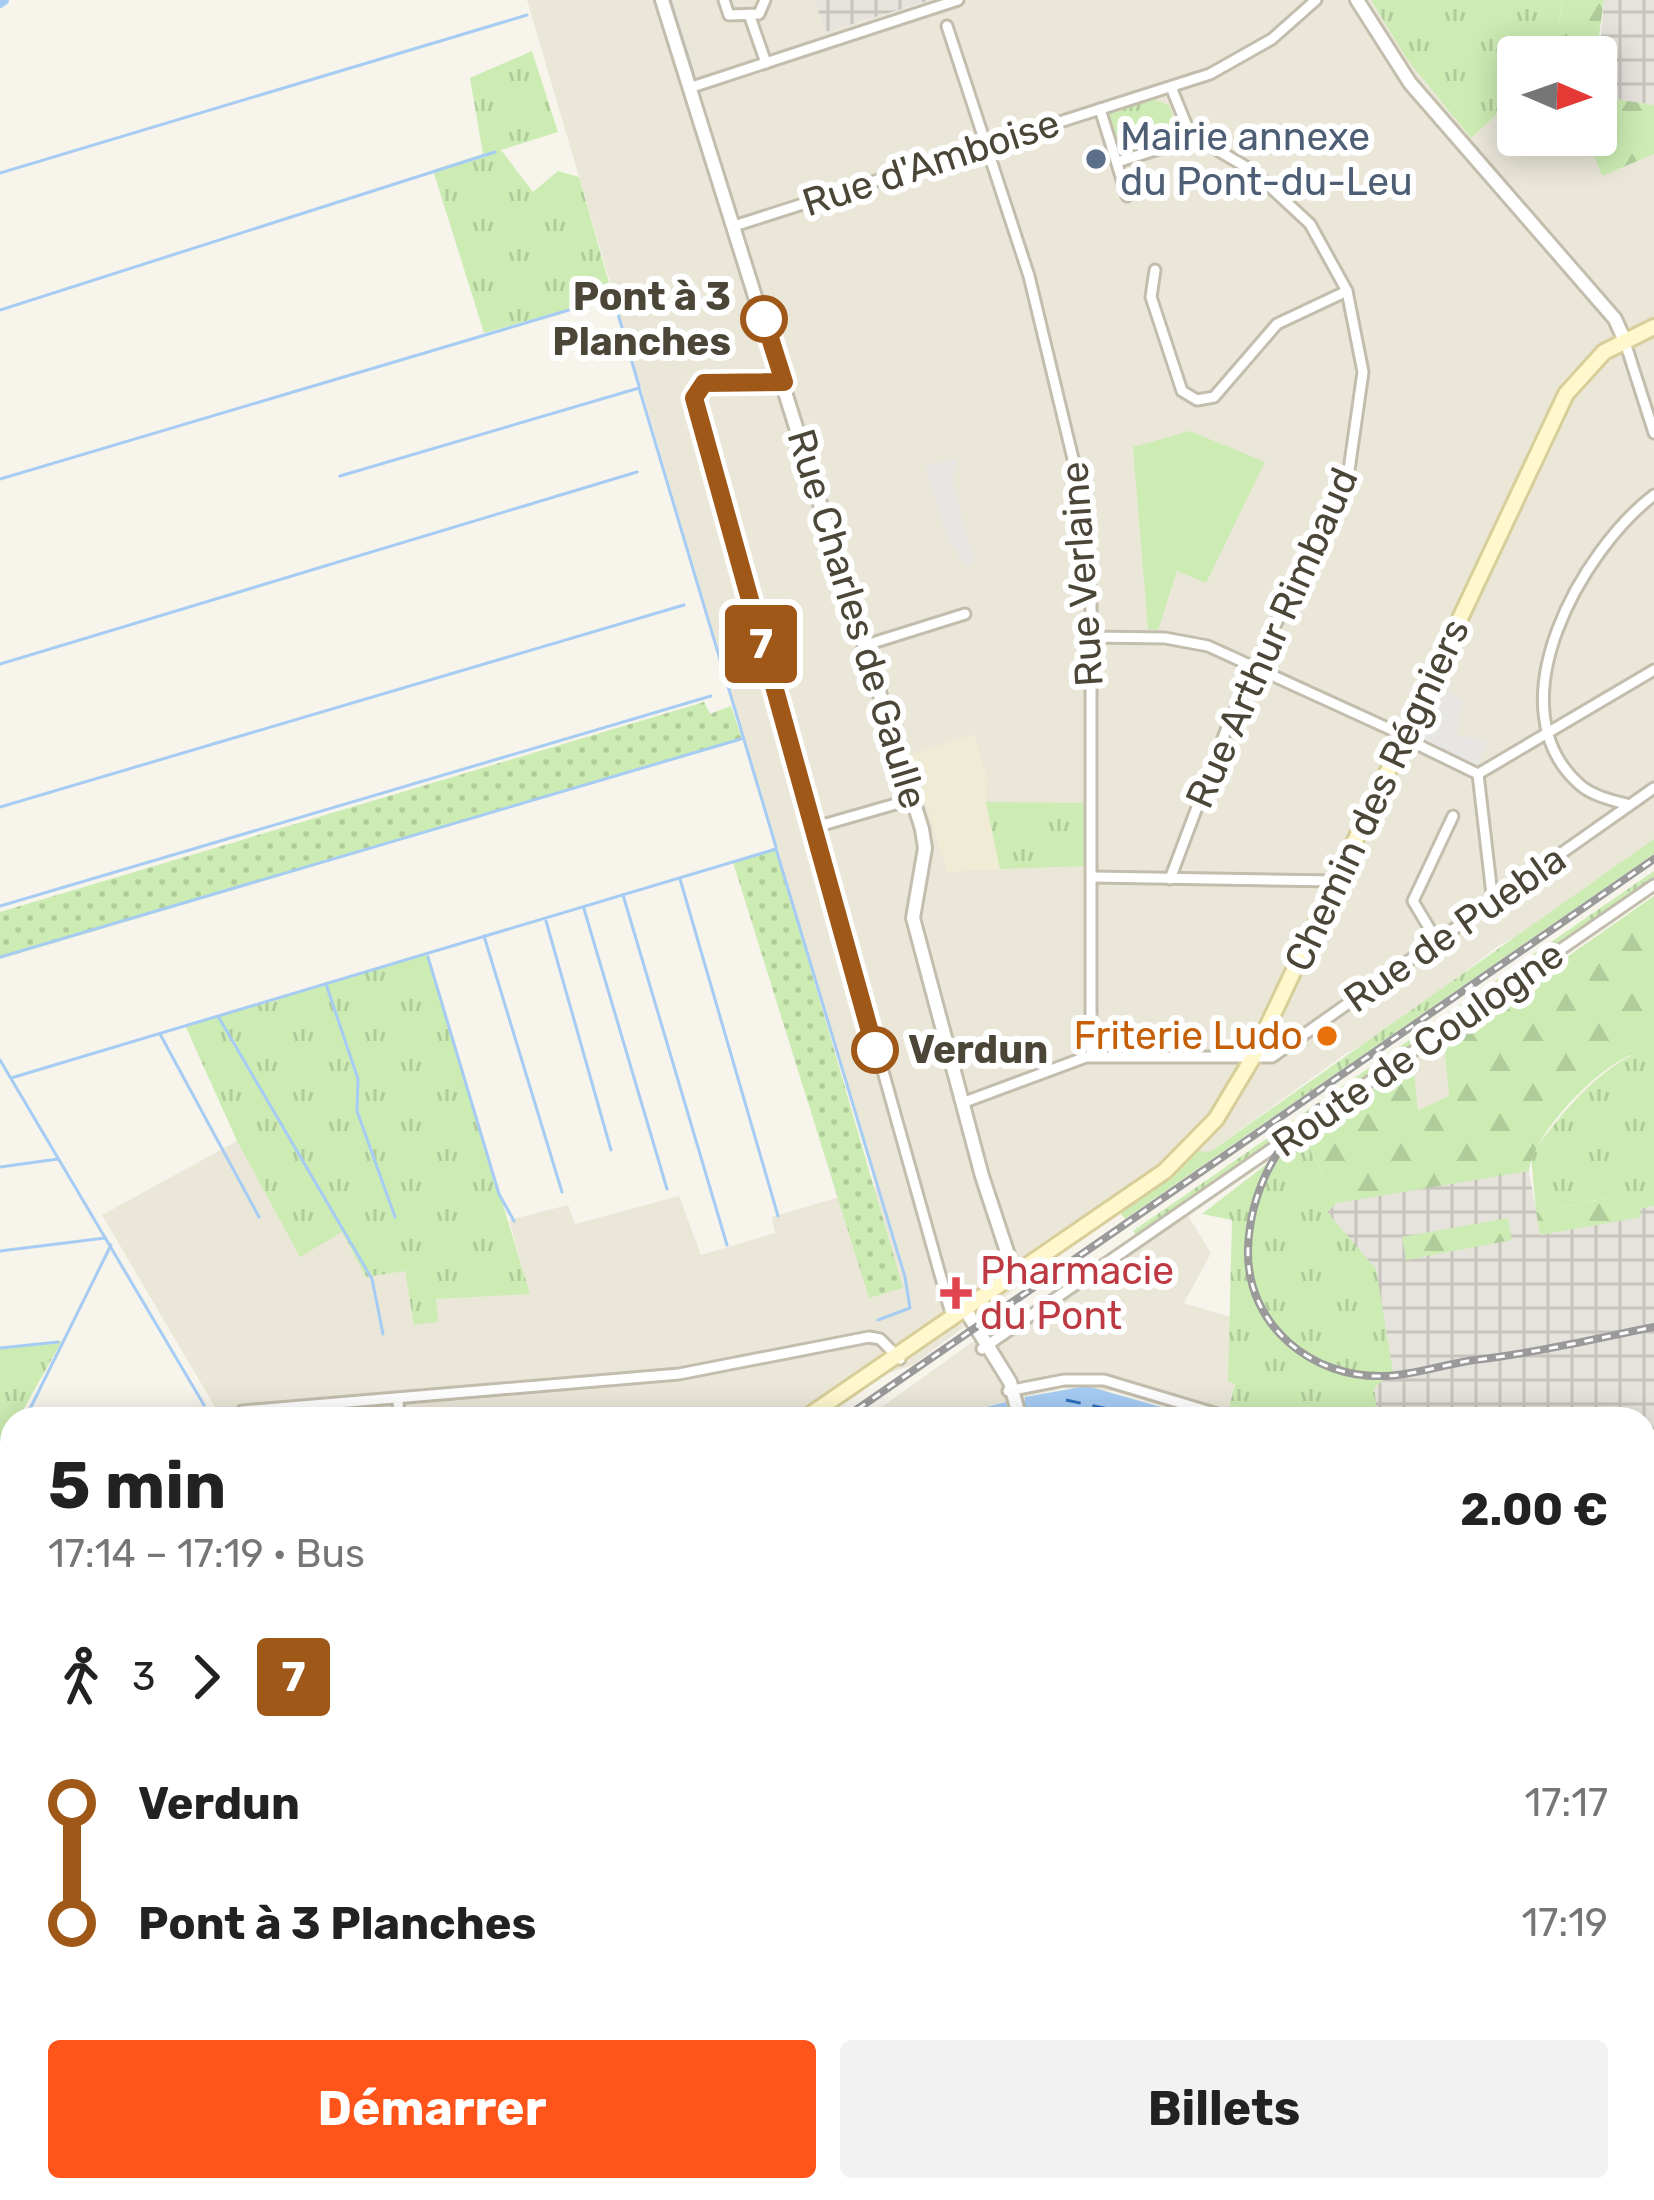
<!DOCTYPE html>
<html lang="fr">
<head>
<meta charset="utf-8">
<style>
	body { margin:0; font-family:Rubik,sans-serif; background:#f2f2f2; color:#222; height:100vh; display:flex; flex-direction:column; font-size:45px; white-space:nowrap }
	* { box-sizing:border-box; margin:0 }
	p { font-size:39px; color:#767676 }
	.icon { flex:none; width:66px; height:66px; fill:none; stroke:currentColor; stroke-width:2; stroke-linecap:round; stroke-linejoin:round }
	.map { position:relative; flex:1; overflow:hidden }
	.details { position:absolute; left:0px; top:1407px; width:1656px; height:795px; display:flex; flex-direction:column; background:#fff; border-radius:36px 36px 0 0; box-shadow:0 6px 30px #0003 }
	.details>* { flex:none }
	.badge { padding:0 24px; border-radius:9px; font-size:42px; line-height:78px }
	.needle { width:78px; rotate:92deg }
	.fabs { position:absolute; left:1497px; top:36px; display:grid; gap:24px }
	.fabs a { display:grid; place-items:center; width:120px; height:120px; border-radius:12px; background:#fff; box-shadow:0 6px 30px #0003; font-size:60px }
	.map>.badge { position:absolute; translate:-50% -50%; box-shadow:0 0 0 6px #fff }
	.legs { display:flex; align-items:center; gap:18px; height:132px; padding:0 48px; font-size:39px }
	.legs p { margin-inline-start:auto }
	.overview { display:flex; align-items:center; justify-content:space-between; height:204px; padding:0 48px }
	h1 { font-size:66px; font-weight:700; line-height:90px }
	.cta { display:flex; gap:24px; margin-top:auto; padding:24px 48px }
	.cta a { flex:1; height:138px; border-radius:12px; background:#ff551a; color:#fff; font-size:48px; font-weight:700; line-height:138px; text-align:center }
	.cta a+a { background:#f2f2f2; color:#222 }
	ul { padding:0 48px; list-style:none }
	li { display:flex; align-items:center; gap:42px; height:120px; font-size:45px }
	li i { display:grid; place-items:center; width:18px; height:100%; margin:0 15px; background:currentColor }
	li i::after { content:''; width:30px; height:30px; margin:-15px; border:9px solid; border-radius:50%; background:#fff }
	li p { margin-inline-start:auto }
	li:first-child i { background:linear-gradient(#0000 50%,currentColor 0) }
	li:last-child i { background:linear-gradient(currentColor 50%,#0000 0) }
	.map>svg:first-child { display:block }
</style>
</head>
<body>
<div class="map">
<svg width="1654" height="2200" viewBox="0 0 1654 2200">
	<defs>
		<pattern id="industrial-grid" width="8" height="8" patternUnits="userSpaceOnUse" patternTransform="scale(3)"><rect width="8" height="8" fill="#e6e3dd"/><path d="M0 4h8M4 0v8" fill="none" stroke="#c7c4be"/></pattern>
		<pattern id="grass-tufts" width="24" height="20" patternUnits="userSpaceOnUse" patternTransform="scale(3)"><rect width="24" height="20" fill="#ccecb3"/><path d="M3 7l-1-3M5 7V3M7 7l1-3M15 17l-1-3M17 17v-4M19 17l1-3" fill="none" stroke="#b1cc9b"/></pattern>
		<pattern id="forest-firs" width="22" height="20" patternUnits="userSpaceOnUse" patternTransform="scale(3)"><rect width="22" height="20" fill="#ccecb3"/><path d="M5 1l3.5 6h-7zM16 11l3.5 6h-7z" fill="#b1cc9b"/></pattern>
		<pattern id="garden-dots" width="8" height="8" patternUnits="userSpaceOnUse" patternTransform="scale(3)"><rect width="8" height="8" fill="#ccecb3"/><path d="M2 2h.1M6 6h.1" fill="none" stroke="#b1cc9b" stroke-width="1.8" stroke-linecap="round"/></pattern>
	</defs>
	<rect width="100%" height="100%" fill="#f6f4eb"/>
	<g fill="#eae7d9">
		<path d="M527,0h287l12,32 106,-32h439l100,138 47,-43v40h75l-5,6 14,35 52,-22v697l-85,58 -71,37 -109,85 -44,23 -135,98 -22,8 -275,205 -31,10 -64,44h-596l-120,-204 135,-74 63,115 42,-24 63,38 9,55 22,-26 93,-6 -20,-73 59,-15 7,19 104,-28 22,59 74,-22 -3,-16 104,-31z"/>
		<path d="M1442,1027l8,69 -32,14 -8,-61z"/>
		<path d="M1182,1206l29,47 -27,50 46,14 5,66 -9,36h-23l-89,-28 -51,-3 -38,9v11l-17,5 -3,-11 -66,17h-74l106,-76 34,-16z"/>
		<path d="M12,1526v227h-12v-154l8,-2z"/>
		<rect x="0" y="1779" width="12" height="210"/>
		<path d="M175,2190h1128v10h-1132z"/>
	</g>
	<g fill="url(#industrial-grid)">
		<path d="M814,0h118l-106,32z"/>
		<path d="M1604,0h50v105l-58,-9z"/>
		<path d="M1529,1171l11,64 101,-19 -2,-7 15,-3v239l-10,1v-27h-266l-51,-207 10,-9 45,-9z"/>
	</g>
	<path fill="#f0ebd5" d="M974,734l14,48 -3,12 15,75 -53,3 -36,-117z"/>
	<g fill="url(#grass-tufts)">
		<path d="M1371,0h191l-7,57h-37v38l-47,43 -64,-79z"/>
		<path d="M532,51l26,81 -57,18 32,42 25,-21 21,6 34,120 -129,36 -51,-163 50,-16 -13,-76z"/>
		<path d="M1152,99l17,6 11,33 -59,14 -15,-38z"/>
		<path d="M986,802l98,1 2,63 -86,3z"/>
		<path d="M1654,839v15l-529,365 -7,-9 80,-59 12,1z"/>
		<path d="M1654,871v8l-472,327 -45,30 -4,-5z"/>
		<path d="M427,954l103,340 -94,5 2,23 -24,3 -9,-54 -39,6 -24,-45 -42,25 -63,-116 -52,-116z"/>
		<path d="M1646,1048l8,1v157l-14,3 1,8 -27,5 -7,-24 -71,14 -5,-57c33,-45 64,-84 115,-107z"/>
		<path d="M1303,1136l20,39 -5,6 19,22 -10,9 49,57 17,103 -19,16 4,31h-152l9,-35 -7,-3 4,-161 -30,-6z"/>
		<path d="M62,1341l-44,78h-6l-4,178 -8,2v-251z"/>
		<path d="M1644,1679h10v155l-10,1z"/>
		<path d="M12,2017v173h61l-5,10h-68v-179z"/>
	</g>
	<g fill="url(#forest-firs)">
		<path d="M1562,0h42l-8,57h-41z"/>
		<path d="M1596,96l58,9v49l-52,22 -14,-35 14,-18 -6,-7z"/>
		<path d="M1654,896v153c-43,0 -120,82 -125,122l-192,32 -20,-23 6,-6 -20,-38 110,-74 5,48 31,-14 -5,-53z"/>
		<path d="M1608,1198l6,24 -74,13 -4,-23z"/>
		<path d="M1508,1218l4,22 -106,20 -4,-23z"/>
	</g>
	<g fill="#ccecb3">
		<path d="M1158,105l11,20 -2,10 -31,10 -16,-6 1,-22z"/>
		<path d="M1190,431l75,31 -59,121 -29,-12 -19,59 -10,-1 -15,-182z"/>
	</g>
	<g fill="url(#garden-dots)">
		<path d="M704,702l6,12 21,-8 11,33 -742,220v-47z"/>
		<path d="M776,849l127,439 -34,10 -136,-436z"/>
	</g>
	<g fill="#e8e6e3">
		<path d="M958,458l-6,22 22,82 -7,3 -18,-22 -24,-77z"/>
		<path d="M1443,689l21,11 -8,34 31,8 -9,23 -58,-26z"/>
	</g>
	<path fill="#a6ccf4" d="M1087,1386l116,33h-264l67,-17 3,11 15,-5 1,-11z"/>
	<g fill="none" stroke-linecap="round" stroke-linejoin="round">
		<g stroke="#a6ccf4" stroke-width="3">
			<path d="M670,0l23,73"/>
			<path d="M0,173l527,-158"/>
			<path d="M0,310l495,-158"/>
			<path d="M340,476l299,-88 137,459"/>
			<path d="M0,479l613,-182 26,89"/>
			<path d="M0,664l637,-192"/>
			<path d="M0,807l684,-202"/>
			<path d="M680,879l98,337"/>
			<path d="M623,895l104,350"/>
			<path d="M0,906l711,-210"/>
			<path d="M584,909l83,280"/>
			<path d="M546,921l65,229"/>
			<path d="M484,936l78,256"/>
			<path d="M0,957l741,-218"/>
			<path d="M428,957l71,237 15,27"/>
			<path d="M326,984l32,95 -1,32 38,106"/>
			<path d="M219,1018l153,261 11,55"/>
			<path d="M160,1034l99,183"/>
			<path d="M0,1060l204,345"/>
			<path d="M11,1078l765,-229 129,428 5,31 -32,12"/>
			<path d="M0,1167l58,-8"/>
			<path d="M0,1251l105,-13"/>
			<path d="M0,1348l58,-6"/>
			<path d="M25,1419l86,-174"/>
			<path d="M9,1614l3,-36"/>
			<path d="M0,2004l12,-3"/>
			<path d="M0,2145l12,-21"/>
		</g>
		<path stroke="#a6ccf4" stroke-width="10" d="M0,3l4,-3"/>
		<g stroke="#2b70be" stroke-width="3" stroke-dasharray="15 12" stroke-linecap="butt">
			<path d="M1066,1400l89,19"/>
			<path d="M1644,1459l10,-1"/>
		</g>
		<g stroke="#c3bdad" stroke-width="15">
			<g id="minor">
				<path d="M724,0l5,15 30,-1 6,-14"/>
				<path d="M750,17l16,46"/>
				<path d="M947,26l82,250 51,212 11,114v454"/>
				<path d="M689,88l269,-88"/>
				<path d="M1100,109l27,87"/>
				<path d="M1117,162l77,-24"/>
				<path d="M734,226l476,-152 62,-35 44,-39"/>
				<path d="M1155,270l-4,27 31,94 15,9 17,-3 63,-73 70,-33"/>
				<path d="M1624,339l30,94"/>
				<path d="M784,383h-80l-10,15 258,919"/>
				<path d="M1091,637l74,1 43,8 197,90"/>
				<path d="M866,645l99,-31"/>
				<path d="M1404,738l74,36"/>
				<path d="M1478,774l176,-104"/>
				<path d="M1478,774l15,129"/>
				<path d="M1629,805c-17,-5 -37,-9 -50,-21 -87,-78 4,-235 75,-289"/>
				<path d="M812,828l101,-29"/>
				<path d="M1093,877l243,4"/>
				<path d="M1170,879l58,-154 121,-255 14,-98 -16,-81 -37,-67 -57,-53 -63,-37 -19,-47"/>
				<path d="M1438,943l-25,-42 40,-85"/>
				<path d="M962,1103l124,-46h186l382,-269"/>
				<path d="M982,1349l672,-464"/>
				<path d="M1008,1391l56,-11h40l130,39"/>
				<path d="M398,1400l1,19"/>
				<path d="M242,1411l437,-37 190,-37 11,2 20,20"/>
				<path d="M1644,1442l10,-1"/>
				<path d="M0,1787h12"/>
				<path d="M0,1887l12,1"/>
				<path d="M182,2200l4,-10"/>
				<path d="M537,2200l1,-10"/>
				<path d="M703,2200h18"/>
				<path d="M807,2200l1,-10"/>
			</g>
		</g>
		<g stroke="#c3bdad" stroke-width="18">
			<g id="tertiary">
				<path d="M662,0l260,829 3,19 -12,70 69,258 32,97"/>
				<path d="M1357,0l53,83 205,236 9,20"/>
				<path d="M963,1306l47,76 10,37"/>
				<path d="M1644,1490l10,-1"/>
				<path d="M899,2200l1,-10"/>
				<path d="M1084,2200l2,-10"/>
			</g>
		</g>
		<g stroke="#d8ce9a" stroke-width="20">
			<g id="secondary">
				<path d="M804,1419l361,-248 51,-52 36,-60 314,-665 38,-42 50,-25"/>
				<path d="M0,1746h12"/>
			</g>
		</g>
		<use href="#minor" stroke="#fff" stroke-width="9"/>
		<use href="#tertiary" stroke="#fff" stroke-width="12"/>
		<use href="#secondary" stroke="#fff8cd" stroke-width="14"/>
		<g stroke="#9a9a9a" stroke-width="8">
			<g id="rail">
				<path d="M1319,1107c-44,35 -69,87 -71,142 -2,76 64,130 137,127 31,-1 59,-12 90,-16 60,-7 119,-21 179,-33"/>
				<path d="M843,1419l811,-560"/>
				<path d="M96,2200l5,-10"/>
			</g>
		</g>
		<use href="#rail" stroke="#fff" stroke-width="3" stroke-dasharray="9" stroke-linecap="butt"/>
	</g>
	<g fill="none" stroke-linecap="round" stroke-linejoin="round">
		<g stroke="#fff" stroke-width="27">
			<path id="line-1" d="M764,319l20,63 -80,1 -10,15 181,652"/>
		</g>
		<use href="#line-1" stroke="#9f5818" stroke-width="18"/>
	</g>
	<circle fill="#5c6f8a" stroke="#fff" stroke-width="4.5" cx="1096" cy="159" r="12"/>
	<g fill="#fff" stroke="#9f5818" stroke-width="6">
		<circle cx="764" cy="319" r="21"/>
		<circle cx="875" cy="1050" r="21"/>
	</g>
	<circle fill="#e8710a" stroke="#fff" stroke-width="4.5" cx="1327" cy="1036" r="12"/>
	<path fill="#e0444e" stroke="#fff" stroke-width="4.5" d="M950 1275h12v12h12v12h-12v12h-12v-12h-12v-12h12z"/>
	<g text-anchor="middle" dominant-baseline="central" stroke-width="12" stroke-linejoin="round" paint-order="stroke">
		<g font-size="39" fill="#4e5e75" stroke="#fff" text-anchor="start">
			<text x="1120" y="137">Mairie annexe<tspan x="1120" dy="45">du Pont-du-Leu</tspan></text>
		</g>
		<g font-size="39" fill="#4b4638" stroke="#fff">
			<text transform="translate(931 163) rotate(-18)">Rue d'Amboise</text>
			<text transform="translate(1082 574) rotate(-94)">Rue Verlaine</text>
			<text transform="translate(857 619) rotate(73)">Rue Charles de Gaulle</text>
			<text transform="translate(1272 638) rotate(-66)">Rue Arthur Rimbaud</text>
			<text transform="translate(1377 795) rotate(-65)">Chemin des Régniers</text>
			<text transform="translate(1455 929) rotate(-35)">Rue de Puebla</text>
			<text transform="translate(1418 1049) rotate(-35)">Route de Coulogne</text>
		</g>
		<g font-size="39" font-weight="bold" fill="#4b4638" stroke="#fff" text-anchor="end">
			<text x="731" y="297">Pont à 3<tspan x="731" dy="45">Planches</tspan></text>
			<text x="908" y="1050" text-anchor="start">Verdun</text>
		</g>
		<g font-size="39" fill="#c56008" stroke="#fff" text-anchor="end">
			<text x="1303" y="1036">Friterie Ludo</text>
		</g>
		<g font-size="39" fill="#be3a42" stroke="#fff" text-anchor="start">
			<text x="980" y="1271">Pharmacie<tspan x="980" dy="45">du Pont</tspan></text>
		</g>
	</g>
</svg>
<div class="fabs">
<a><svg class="needle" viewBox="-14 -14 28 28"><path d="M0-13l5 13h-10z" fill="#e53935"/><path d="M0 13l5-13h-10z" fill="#767676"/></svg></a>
</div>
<b class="badge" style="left:761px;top:644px;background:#9f5818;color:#fff">7</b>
<section class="details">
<div class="overview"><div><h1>5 min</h1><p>17:14 – 17:19 · Bus</p></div><b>2.00 €</b></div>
<div class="legs"><svg class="icon" aria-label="walk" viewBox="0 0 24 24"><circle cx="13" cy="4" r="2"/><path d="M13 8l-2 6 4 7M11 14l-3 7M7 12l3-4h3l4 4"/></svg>3<svg class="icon" aria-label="forward" viewBox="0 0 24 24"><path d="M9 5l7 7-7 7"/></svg><b class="badge" style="background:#9f5818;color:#fff">7</b></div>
<ul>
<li><i style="color:#9f5818"></i><b>Verdun</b><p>17:17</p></li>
<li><i style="color:#9f5818"></i><b>Pont à 3 Planches</b><p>17:19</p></li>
</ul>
<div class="cta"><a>Démarrer</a><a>Billets</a></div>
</section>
</div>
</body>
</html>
